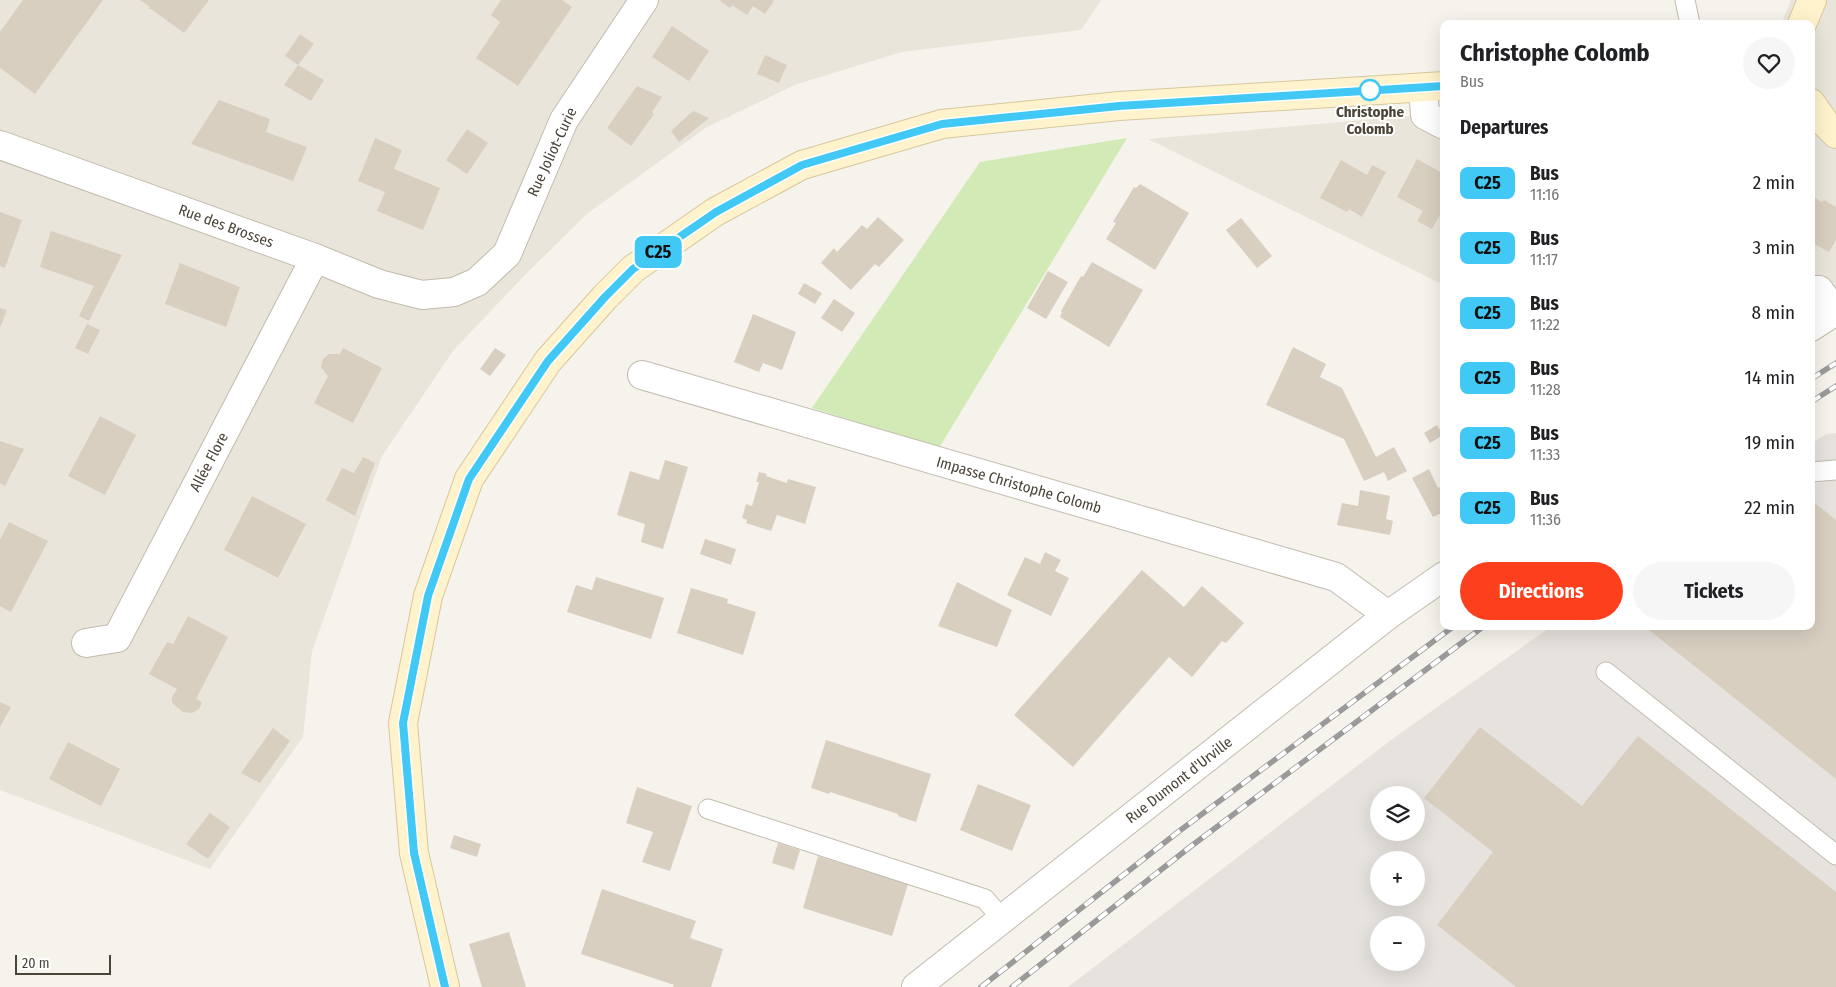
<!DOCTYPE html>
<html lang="en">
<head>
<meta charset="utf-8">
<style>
	body { margin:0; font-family:"Fira Sans Condensed",sans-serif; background:#f6f6f6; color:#202124; height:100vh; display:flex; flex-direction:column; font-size:19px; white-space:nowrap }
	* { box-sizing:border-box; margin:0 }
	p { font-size:16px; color:#757577 }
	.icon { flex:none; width:28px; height:28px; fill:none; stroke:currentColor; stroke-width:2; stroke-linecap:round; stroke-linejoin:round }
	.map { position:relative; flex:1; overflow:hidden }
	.sheet { position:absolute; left:1440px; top:20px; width:375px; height:610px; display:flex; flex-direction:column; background:#fff; border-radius:10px; box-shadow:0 5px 20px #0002 }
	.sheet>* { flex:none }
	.badge { padding:0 10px; border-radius:8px; font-size:18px; line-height:32px }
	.tools { position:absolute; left:1370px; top:786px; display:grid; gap:10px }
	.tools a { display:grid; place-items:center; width:55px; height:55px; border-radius:50%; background:#fff; box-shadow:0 5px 20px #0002; font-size:25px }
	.scale { position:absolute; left:15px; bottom:12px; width:96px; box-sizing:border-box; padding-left:5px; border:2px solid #4b4439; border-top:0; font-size:14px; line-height:18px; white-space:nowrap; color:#4b4439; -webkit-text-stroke:4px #fff; paint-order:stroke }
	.map>.badge { position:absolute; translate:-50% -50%; box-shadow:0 0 0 2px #fff }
	h2 { padding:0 20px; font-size:19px; line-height:45px }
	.round { display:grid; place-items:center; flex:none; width:52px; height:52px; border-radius:26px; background:#f6f6f6 }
	.head { display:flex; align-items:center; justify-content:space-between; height:85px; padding:0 20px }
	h1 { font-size:24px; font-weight:700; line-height:38px }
	.cta { display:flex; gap:10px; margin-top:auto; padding:10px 20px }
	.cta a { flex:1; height:58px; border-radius:30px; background:#fc3f1d; color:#fff; font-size:20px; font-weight:700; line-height:58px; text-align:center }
	.cta a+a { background:#f6f6f6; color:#202124 }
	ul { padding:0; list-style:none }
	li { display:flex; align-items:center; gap:15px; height:65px; padding:0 20px }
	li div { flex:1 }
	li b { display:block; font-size:19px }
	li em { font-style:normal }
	li .badge { min-width:55px; font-weight:700; text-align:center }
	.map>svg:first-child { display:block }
</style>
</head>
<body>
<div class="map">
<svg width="1836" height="987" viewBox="0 0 1836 987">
	<rect width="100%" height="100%" fill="#f6f3ec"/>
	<g fill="#eae5da">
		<path d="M0,0h1101l-20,30 -179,22 -105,32 -90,43 -119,86 -64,63 -71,75 -71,105 -70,195 -9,86 -93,132 -210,-79z"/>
		<path d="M1791,0h45v287l-25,16v-279h-30z"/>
		<path d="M1444,113v172l-296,-146z"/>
	</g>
	<path fill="#e6e2dd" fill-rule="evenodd" d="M1836,433v554h-768l327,-250 157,-111h259v-182l15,-10zM1379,795h37v37h-37zM1379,860h37v38h-37zM1379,925h37v37h-37z"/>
	<path fill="#d2eab5" d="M1127,138l-188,310 -127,-40 168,-246z"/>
	<g fill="#d8cfc1">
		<path d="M23,0h80l-68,94 -35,-26v-36z"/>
		<path d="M140,0h69l-25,33 -33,-24h-3l2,-2z"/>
		<path d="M501,0h61l10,7 -54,79 -42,-28 24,-36 -9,-7z"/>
		<path d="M721,0h51l2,1 -9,13 -12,-8 -6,9 -15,-10 -2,3 -10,-7z"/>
		<path d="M672,26l37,25 -20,30 -37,-24z"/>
		<path d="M300,34l14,10 -16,21 26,15 -13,21 -27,-16 14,-20 -13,-9z"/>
		<path d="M765,55l22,10 -8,18 -22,-9z"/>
		<path d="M637,86l25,11 -10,15 2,2 -23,32 -24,-18z"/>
		<path d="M219,100l51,19 -4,13 41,15 -14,34 -102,-37z"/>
		<path d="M693,111l16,7 -30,24 -8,-11z"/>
		<path d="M467,129l21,14 -21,31 -21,-14z"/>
		<path d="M375,138l27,12 -8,19 46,19 -17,42 -46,-19 8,-19 -27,-11z"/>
		<path d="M1417,159l27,15 -2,3 2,1v29l-12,22 -15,-8 6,-10 -26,-14z"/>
		<path d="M1341,160l26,15 5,-10 14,7 -24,45 -13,-8 -2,3 -27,-14z"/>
		<path d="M1140,184l49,29 -34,57 -49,-31 10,-16 -3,-1 21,-35 2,1z"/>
		<path d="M1811,196l11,6 2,-2 12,7v33l-7,12 -18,-10z"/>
		<path d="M0,212l22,8 -17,48 -5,-2z"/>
		<path d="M878,217l26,23 -25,27 -4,-3 -24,26 -30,-27 13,-15 3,4 25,-27 5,4z"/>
		<path d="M1241,218l31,38 -15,12 -31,-38z"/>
		<path d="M51,231l71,24 -33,66 -10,-5 15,-30 -54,-19z"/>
		<path d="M1092,262l51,28 -34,57 -49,-30 2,-5 -1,-1 20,-35 2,1z"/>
		<path d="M180,263l60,24 -14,40 -61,-23z"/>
		<path d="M1048,271l20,11 -22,37 -19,-11z"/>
		<path d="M804,283l18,10 -7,11 -17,-10z"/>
		<path d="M834,299l21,14 -13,19 -21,-14z"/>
		<path d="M0,308l7,2 -7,18z"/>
		<path d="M753,314l43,18 -14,38 -19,-7 -4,9 -25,-10z"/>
		<path d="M87,324l13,6 -12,24 -13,-6z"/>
		<path d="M1293,347l33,17 -6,13 22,11 34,69 18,-10 13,24 -19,10 -4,-9 -20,9 -20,-42 -78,-34z"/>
		<path d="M343,348l39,20 -29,55 -39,-20 14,-27 -7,-9 2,-8 6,-5h11z"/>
		<path d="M495,348l11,7 -16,21 -10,-7z"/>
		<path d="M100,416l36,19 -31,60 -37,-19z"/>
		<path d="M1437,425l6,10 -13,8 -6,-10z"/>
		<path d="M0,441l24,8 -19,37 -5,-3z"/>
		<path d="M363,457l12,6 -20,53 -29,-16 16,-32 12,5z"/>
		<path d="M665,460l23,7 -25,82 -22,-7 4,-18 -28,-9 13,-44 29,9z"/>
		<path d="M1429,469l9,19 6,-3v27l-11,5 -21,-39z"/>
		<path d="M759,472l8,2 -1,2 21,7 1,-4 28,8 -11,37 -28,-9 -6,16 -25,-8 1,-3 -5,-2 4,-14 6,2 7,-24h-3z"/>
		<path d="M1360,490l30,6 -4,23 7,2 -3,14 -53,-10 5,-22 16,3z"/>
		<path d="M252,496l54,28 -28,54 -54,-28z"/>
		<path d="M1811,500l25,20v259l-192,-153h167z"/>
		<path d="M9,522l39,19 -37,71 -11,-6v-66z"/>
		<path d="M705,539l31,10 -5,16 -31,-11z"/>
		<path d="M1045,552l16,8 -6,11 14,7 -18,38 -44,-21 18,-38 15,7z"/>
		<path d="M1142,570l42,37 18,-21 42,37 -18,20 -4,-2 -30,36 -23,-20 -96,110 -59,-52z"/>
		<path d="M596,577l68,21 -13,41 -84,-27 9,-27 16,5z"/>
		<path d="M957,582l55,28 -15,37 -59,-21z"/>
		<path d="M691,588l37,11 -1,4 29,9 -13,43 -66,-22z"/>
		<path d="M188,616l40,21 -32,62 6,3 -1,3 -2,4 -7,4 -9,-1 -9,-7 -2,-3v-5l5,-8 -28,-15 18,-32 6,2z"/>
		<path d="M0,702l11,5 -11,20z"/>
		<path d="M1480,727l102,79 56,-70 198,156v95h-320l-79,-62 56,-73 -69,-54z"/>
		<path d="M273,728l17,13 -30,42 -19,-10z"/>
		<path d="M826,740l105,34 -15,48 -18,-6v-2l-68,-22 -1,2 -18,-6z"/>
		<path d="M68,742l52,27 -19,37 -52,-27z"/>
		<path d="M978,784l53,21 -19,46 -52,-21z"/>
		<path d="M637,787l55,19 -22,65 -28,-9 11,-30 -27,-9z"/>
		<path d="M210,813l20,14 -22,32 -22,-15z"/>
		<path d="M454,835l27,9 -4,13 -27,-9z"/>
		<path d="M778,843l22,7 -6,20 -22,-7z"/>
		<path d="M818,856l90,28 -16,52 -89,-28z"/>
		<path d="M602,889l94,32 -6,17 33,11 -12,38h-38l1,-2 -93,-31z"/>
		<path d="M509,932l17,55h-44l-13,-43z"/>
	</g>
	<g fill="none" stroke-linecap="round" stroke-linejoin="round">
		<g stroke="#c2bbae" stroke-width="21">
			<g id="service">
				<path d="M1685,0l5,24"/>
				<path d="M1811,472l25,-2"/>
				<path d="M1606,672l230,183"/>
				<path d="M708,809l277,90 17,20"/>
			</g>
		</g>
		<g stroke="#c2bbae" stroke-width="30">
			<g id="minor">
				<path d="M1423,88l2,27 19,10"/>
				<path d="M0,145l315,113 64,26 43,11 32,-3 23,-10 30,-28 57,-134 80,-120"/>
				<path d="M1811,290h8l16,22"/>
				<path d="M642,375l694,202 52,38"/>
				<path d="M86,643l31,-5 198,-380"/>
			</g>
		</g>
		<g stroke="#c2bbae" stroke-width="30">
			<g id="tertiary">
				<path d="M1811,327l25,-16"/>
				<path d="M916,987l472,-372 56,-39"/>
			</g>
		</g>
		<g stroke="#d6c79b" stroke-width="30">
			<g id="secondary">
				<path d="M1802,24l10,-24"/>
				<path d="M1811,103l14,20 11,11"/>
				<path d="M445,987l-31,-134 -11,-130 25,-127 41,-117 79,-118 57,-64 28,-28 82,-57 87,-47 140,-41 177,-18 325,-20"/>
			</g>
		</g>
		<use href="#service" stroke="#fff" stroke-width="19"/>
		<use href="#minor" stroke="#fff" stroke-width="28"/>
		<use href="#tertiary" stroke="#fff" stroke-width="28"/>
		<use href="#secondary" stroke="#fff3cd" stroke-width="28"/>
		<g stroke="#9a9a9a" stroke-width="5.5">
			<g id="rail">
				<path d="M1811,379l25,-16"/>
				<path d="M1811,402l25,-16"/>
				<path d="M981,987l197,-155 276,-206"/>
				<path d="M1012,987l178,-140 294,-221"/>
			</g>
		</g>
		<use href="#rail" stroke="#fff" stroke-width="4" stroke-dasharray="11" stroke-linecap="butt"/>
	</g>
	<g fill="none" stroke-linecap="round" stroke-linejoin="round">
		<g stroke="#fff" stroke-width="11">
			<path id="line" d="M445,987l-31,-134 -11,-130 25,-127 41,-117 79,-118 57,-64 28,-28 83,-57 86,-47 140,-41 177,-18 325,-20"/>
		</g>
		<use href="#line" stroke="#41c8f4" stroke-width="8"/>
	</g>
	<circle fill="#fff" stroke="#41c8f4" stroke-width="2.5" cx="1370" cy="90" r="10"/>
	<g text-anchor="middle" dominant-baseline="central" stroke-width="4" stroke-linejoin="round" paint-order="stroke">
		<g font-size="15" font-weight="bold" fill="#4b4439" stroke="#fff">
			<text x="1370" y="112">Christophe<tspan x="1370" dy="17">Colomb</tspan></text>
		</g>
		<g font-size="15" fill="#4b4439" stroke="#fff">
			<text transform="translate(552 152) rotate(-65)">Rue Joliot-Curie</text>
			<text transform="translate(226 226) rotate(20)">Rue des Brosses</text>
			<text transform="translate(209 462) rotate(-62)">Allée Flore</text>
			<text transform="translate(1019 485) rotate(16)">Impasse Christophe Colomb</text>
			<text transform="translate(1179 780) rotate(-38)">Rue Dumont d'Urville</text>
		</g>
	</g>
</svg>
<div class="tools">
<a><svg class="icon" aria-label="layers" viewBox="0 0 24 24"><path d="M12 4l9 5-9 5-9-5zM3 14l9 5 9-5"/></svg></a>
<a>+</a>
<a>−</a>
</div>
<div class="scale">20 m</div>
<b class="badge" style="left:658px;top:252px;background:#41c8f4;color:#111">C25</b>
<section class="sheet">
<div class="head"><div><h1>Christophe Colomb</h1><p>Bus</p></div><a class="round"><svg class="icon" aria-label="heart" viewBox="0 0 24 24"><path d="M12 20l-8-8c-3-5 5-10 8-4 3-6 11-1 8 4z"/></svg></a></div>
<h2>Departures</h2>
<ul>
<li><span class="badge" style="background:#41c8f4;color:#111">C25</span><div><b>Bus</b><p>11:16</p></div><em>2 min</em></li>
<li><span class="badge" style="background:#41c8f4;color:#111">C25</span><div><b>Bus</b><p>11:17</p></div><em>3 min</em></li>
<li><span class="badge" style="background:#41c8f4;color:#111">C25</span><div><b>Bus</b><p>11:22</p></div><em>8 min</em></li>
<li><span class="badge" style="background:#41c8f4;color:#111">C25</span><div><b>Bus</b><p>11:28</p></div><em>14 min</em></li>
<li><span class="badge" style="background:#41c8f4;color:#111">C25</span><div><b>Bus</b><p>11:33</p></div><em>19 min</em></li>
<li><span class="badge" style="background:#41c8f4;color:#111">C25</span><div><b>Bus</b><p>11:36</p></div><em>22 min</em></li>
</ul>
<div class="cta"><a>Directions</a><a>Tickets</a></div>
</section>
</div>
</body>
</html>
